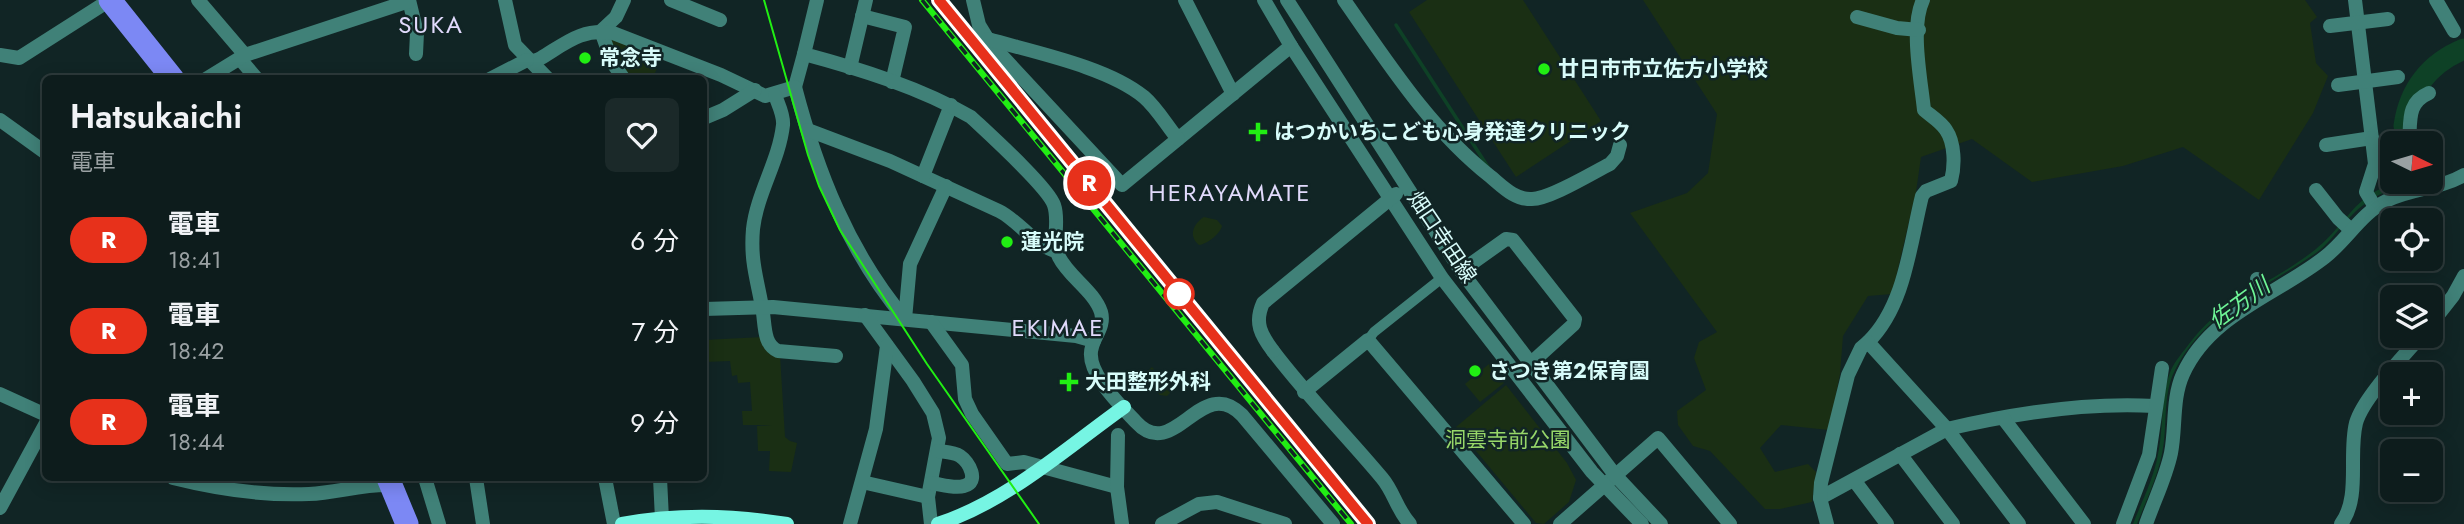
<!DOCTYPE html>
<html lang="ja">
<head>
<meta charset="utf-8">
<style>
	body { margin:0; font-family:Jost,"Noto Sans JP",sans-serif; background:#1b2929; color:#f1f3f6; height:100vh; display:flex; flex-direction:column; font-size:26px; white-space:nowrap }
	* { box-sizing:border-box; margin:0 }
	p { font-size:23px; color:#9aa1a3 }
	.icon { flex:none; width:38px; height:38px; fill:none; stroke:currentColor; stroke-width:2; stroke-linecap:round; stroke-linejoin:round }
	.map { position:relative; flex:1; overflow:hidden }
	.sheet { position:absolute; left:42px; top:75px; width:665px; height:406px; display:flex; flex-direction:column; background:#0d1c1c; border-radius:10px; box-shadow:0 4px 18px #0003,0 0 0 2px #2d3a3b }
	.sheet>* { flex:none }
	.badge { padding:0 14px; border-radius:23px; font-size:24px; line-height:46px }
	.needle { width:46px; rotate:95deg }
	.tools { position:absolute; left:2380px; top:131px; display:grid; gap:14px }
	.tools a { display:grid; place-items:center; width:63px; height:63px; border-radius:10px; background:#0d1c1c; box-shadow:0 4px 18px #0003,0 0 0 2px #2d3a3b; font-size:35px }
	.map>.badge { position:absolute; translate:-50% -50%; box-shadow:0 0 0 4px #fff }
	.round { display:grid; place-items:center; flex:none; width:74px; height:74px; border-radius:10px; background:#1b2929 }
	.summary { display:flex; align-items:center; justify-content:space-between; height:119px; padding:0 28px }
	h1 { font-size:33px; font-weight:600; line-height:52px }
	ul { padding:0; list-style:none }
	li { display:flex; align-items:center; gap:21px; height:91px; padding:0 28px }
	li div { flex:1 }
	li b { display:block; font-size:26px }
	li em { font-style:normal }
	li .badge { min-width:77px; font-weight:700; text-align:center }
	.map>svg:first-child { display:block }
</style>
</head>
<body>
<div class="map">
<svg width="2464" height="524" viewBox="0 0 2464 524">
	<rect width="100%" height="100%" fill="#112525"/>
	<g fill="#1a2f14">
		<path d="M1427,0h96l78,121 -85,56 -107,-165z"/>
		<path d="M1643,0h662l12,17 -7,6 6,40 12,13 -15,37 -54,87 -76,-53 -60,19 -91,16 -60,-43 -51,18 -5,35 -24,102 -24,2 -25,40 -3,38 -11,56 -48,-5 -21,23 15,24 33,-8 8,8 -4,30 -32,7h-15l-55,-58 -17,-5 -15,-21 -1,-14 29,-21 -12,-32 5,-16 18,-10 -87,-119 57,-20 21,-20 9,-59z"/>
		<path d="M606,35l57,21 -11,23h-25z"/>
		<path d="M1204,217l13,3 5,6c-2,8 -15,18 -23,19 -11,-9 -6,-21 5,-28z"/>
		<path d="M763,337l17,18 5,82 5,4 7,2 -6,29 -22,-1 1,-20h-12l-1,-25 15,-1h-29l-1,-14h10l-2,-29 -12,1 -1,-8 -5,1 -2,-15 -26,1v-22z"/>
		<path d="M1489,364l15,19 -24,19 -15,-18z"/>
		<path d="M1152,367l19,21 -1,5 -3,3 -7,-1 -20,-17z"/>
		<path d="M1506,385l61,78 9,17 -7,22 -25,22 -8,-1 -80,-96z"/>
	</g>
	<path fill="#0e4126" d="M2418,182c-36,9 -52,16 -76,44 -8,9 -16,20 -26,27 -51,35 -112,59 -141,117 -13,25 -7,57 -13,84 -5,24 -16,47 -25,70h-4c9,-23 21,-46 25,-70 6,-27 2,-58 13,-84 4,-9 12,-18 18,-26 37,-49 82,-59 127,-95 38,-31 42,-67 102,-67z"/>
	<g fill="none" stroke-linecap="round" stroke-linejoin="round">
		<path stroke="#0e4126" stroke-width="3.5" d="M1396,25l92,142"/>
		<path stroke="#0e4126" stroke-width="21" d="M2404,126c5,-37 26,-63 60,-77"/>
		<path stroke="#408178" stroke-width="10" d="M1368,340l6,-8 68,-54"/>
		<g stroke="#408178" stroke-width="14">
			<path d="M198,0l47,55"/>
			<path d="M409,0l8,33 -1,21"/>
			<path d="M505,0l10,45 33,34"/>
			<path d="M624,0l-8,17 -15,14 11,31 12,17"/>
			<path d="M671,0l49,20"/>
			<path d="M973,0l6,25 11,18 132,142 169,-139"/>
			<path d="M1185,0l48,94"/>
			<path d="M1344,0c44,63 86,129 147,177 12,10 24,23 41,22 18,0 60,-26 78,-35l7,-8 3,-11"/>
			<path d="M1923,0c-13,27 -2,80 1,110 7,6 17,12 22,20 9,13 9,36 5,51l-25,10 -4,5c-12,48 -17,110 -54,146l79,87c68,-16 138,-27 208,-23"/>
			<path d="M2355,0l20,164 -9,28 9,15"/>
			<path d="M2436,0l18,31"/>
			<path d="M862,16l43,11 -13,55"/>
			<path d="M1857,17l40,11 22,2"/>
			<path d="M2330,26l58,-7"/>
			<path d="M988,39c45,13 120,28 156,58 13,11 23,29 34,42"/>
			<path d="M0,55l19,3 83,-53 15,-5"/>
			<path d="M240,59l17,20"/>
			<path d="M527,60l8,1 6,-3c25,-15 41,-30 72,-25l108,42 44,21 30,-9 9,-33"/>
			<path d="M850,68l16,-68"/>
			<path d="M206,79l39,-24 164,-54"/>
			<path d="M2338,85l60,-8"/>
			<path d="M795,87c22,84 53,164 110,232"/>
			<path d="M775,95c3,9 9,20 8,30 -4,36 -26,68 -30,104 -3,34 5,52 10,84 2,14 1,32 15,38l58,5"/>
			<path d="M704,118l19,-8 32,-20"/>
			<path d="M0,120l46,33"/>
			<path d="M808,130l82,31 109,50c19,9 39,38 58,40"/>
			<path d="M2409,144c2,-22 -3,-41 20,-51"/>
			<path d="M2326,145l46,-7"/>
			<path d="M923,176l28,-71"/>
			<path d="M2316,190l22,28 13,12"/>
			<path d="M1461,271l45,-32 7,1 62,79 -1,5 -44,40"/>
			<path d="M2257,279l9,15"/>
			<path d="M704,309l69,-2 303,29 18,5"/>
			<path d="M865,315l48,66 20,32 6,25 -11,59 3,27"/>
			<path d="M905,319l5,-55 36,-78"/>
			<path d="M931,322l31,43 3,34 7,15 35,50 17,-2 93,25"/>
			<path d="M2431,324l22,-28 11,-20"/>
			<path d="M1273,351c34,45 73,84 109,127 12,14 15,32 28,46"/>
			<path d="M1304,392l64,-52 156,184"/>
			<path d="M2003,418l81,106"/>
			<path d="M1118,435l-1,52 5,37"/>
			<path d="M1900,454l53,70"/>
			<path d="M425,478l14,46"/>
			<path d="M476,478l7,46"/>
			<path d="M605,478l9,46"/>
			<path d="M660,478l2,41"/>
			<path d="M1854,480l33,44"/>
			<path d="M862,482l66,15"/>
			<path d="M931,483c9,1 23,6 33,3 16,-4 5,-24 -4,-30 -6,-4 -15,-4 -22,-5"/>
			<path d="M1820,498l127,-69 72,95"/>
			<path d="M0,508l46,-85"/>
			<path d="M850,524l26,-95 11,-83"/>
			<path d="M1162,524l37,-20 18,-2 68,22"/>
			<path d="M1560,524l98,-86 72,86"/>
			<path d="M1827,524l-7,-26 1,-15 27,-108 13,-27 7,-6"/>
			<path d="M2123,524l26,-69 13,-87"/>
			<path d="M2146,524c8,-23 20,-47 25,-71 5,-25 1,-55 12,-79 27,-60 94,-79 142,-117 23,-18 36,-44 63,-57 25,-12 52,-11 76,-25"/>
			<path d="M2341,524c20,-27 7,-69 15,-101 7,-25 47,-66 65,-87"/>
		</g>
		<g stroke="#408178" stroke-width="14">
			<path d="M817,0l-13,54c56,15 117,34 167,63 17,16 77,70 83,88 6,17 -3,36 5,52 10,20 35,34 42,55 4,14 -6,23 -9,35 -8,24 28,58 44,75 38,42 65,-49 106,-7l91,109"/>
			<path d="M1264,0l27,46 151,232 150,194 50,52"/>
			<path d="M1287,0l174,271 154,204 46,49"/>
			<path d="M490,79l37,-19"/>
			<path d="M1273,351c-12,-16 -19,-28 -10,-48l133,-109"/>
			<path d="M0,394l46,21"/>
			<path d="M173,478c44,11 91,18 136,16 27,-1 54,-10 81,-9"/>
		</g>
		<g stroke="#76f5e3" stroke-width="14">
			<path d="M622,524c54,-10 110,-9 165,0"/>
			<path d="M938,524c70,-23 127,-75 186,-117"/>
		</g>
		<g stroke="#7c88f4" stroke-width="23">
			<path d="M110,0l63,79"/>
			<path d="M388,478l19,46"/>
		</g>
		<path stroke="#21ee13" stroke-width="2" d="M764,0l44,155 11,31 21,44 87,134 112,160"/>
		<g stroke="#21ee13" stroke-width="6">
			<g id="rail">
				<path d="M922,0l429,524"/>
				<path d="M939,0l429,524"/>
			</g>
		</g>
		<use href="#rail" stroke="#112525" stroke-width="3.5" stroke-dasharray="10" stroke-linecap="butt"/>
	</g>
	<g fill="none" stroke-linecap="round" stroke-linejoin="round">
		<g stroke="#fff" stroke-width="16">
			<path id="line" d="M939,0l429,524"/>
		</g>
		<use href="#line" stroke="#e7311b" stroke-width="10"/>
	</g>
	<g fill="#21ee13" stroke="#112525" stroke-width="2.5">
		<circle cx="585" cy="58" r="7"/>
		<circle cx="1544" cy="69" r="7"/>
		<path d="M1254.5 121.5h7v7h7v7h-7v7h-7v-7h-7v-7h7z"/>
		<circle cx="1007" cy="242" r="7"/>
		<circle cx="1475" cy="371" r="7"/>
		<path d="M1065.5 371.5h7v7h7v7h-7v7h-7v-7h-7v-7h7z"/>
	</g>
	<circle fill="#fff" stroke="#e7311b" stroke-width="3.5" cx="1179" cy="294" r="14"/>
	<g text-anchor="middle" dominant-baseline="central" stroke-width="5" stroke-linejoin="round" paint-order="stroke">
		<g font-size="21" font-weight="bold" fill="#d8fcfa" stroke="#112525" text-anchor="start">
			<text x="599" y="58">常念寺</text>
			<text x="1558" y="69">廿日市市立佐方小学校</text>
			<text x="1274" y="132">はつかいちこども心身発達クリニック</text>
			<text x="1021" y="242">蓮光院</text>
			<text x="1489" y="371">さつき第2保育園</text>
			<text x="1085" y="382">大田整形外科</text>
		</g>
		<g font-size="21" fill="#d8fcfa" stroke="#112525">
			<text transform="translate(1442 237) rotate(56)">畑口寺田線</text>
		</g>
		<g font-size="21" fill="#97d769" stroke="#112525">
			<text x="1508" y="440">洞雲寺前公園</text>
		</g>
		<g font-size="23" font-style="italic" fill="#6ef496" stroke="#112525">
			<text transform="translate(2239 303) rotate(-36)">佐方川</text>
		</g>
		<g font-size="24" letter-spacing="2" fill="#e1dafc" stroke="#112525">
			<text x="431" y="24">SUKA</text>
			<text x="1230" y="192">HERAYAMATE</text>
			<text x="1058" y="327">EKIMAE</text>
		</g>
	</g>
</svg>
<div class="tools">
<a><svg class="needle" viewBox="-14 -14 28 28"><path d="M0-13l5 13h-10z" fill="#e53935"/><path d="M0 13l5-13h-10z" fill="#9aa1a3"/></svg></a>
<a><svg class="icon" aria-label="locate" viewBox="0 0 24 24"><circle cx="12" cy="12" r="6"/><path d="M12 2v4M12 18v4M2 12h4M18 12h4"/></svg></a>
<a><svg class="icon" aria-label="layers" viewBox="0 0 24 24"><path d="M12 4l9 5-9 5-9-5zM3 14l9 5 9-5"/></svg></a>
<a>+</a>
<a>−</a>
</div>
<b class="badge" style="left:1089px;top:183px;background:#e7311b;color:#fff">R</b>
<section class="sheet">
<div class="summary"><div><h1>Hatsukaichi</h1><p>電車</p></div><a class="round"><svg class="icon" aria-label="heart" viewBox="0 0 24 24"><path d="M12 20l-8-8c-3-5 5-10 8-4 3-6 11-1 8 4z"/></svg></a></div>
<ul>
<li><span class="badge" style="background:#e7311b;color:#fff">R</span><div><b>電車</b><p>18:41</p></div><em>6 分</em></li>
<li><span class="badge" style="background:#e7311b;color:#fff">R</span><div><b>電車</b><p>18:42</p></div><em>7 分</em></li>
<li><span class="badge" style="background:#e7311b;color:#fff">R</span><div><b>電車</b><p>18:44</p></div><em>9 分</em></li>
</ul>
</section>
</div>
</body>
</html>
